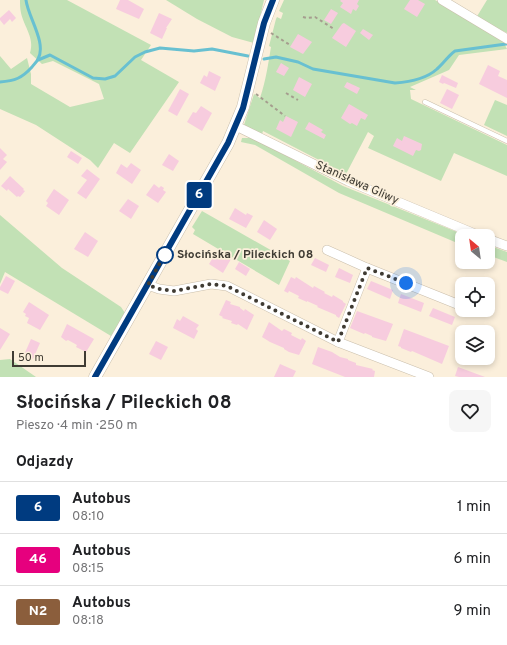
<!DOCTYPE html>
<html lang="pl">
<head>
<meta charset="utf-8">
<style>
	body { margin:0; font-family:Overpass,sans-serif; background:#f6f6f6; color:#202124; height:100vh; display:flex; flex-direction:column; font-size:15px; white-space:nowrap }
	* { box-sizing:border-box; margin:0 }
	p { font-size:13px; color:#757577 }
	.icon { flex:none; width:22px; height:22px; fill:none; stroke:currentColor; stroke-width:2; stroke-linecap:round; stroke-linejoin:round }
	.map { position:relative; height:377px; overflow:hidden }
	.details { display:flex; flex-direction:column; background:#fff; flex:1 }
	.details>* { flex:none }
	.badge { padding:0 8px; border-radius:3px; font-size:14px; line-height:26px }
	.needle { width:26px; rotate:331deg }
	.tools { position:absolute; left:455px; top:229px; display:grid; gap:8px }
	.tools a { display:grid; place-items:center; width:40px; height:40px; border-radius:8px; background:#fff; box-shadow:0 2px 6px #0003; font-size:20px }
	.scale { position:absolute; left:12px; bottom:10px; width:74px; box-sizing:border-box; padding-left:4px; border:2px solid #3f3b33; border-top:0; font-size:11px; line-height:14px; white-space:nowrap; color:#3f3b33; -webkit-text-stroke:3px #fbefdb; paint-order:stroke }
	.you { position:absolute; width:20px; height:20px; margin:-10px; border:3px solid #fff; border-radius:50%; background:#1a73e8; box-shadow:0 0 0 6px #1a73e833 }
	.map>.badge { position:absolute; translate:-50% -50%; box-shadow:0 0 0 2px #fff }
	h2 { padding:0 16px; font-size:15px; line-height:36px }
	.round { display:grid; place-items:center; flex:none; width:42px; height:42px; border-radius:8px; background:#f6f6f6 }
	.head { display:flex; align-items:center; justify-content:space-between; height:68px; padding:0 16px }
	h1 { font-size:19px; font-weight:700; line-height:30px }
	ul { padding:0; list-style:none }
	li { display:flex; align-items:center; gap:12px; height:52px; padding:0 16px; border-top:1px solid #e0e0e0 }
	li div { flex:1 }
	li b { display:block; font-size:15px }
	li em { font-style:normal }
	li .badge { min-width:44px; font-weight:700; text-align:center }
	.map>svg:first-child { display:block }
</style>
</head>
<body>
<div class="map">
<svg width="507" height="377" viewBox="0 0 507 377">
	<rect width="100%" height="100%" fill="#fbefdb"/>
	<g fill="#c2e1b5">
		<path d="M20,0h47l84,45 -10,15 38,22 -49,71 -16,-10 -16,25 -8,-8 -54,-35 -36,-16v-53l11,13 16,-11 4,16v10l39,23 34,-8 -5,-15 -46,-23 -11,3 -12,-11c5,-15 -6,-26 -9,-40 -1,-4 -1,-9 -1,-13z"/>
		<path d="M166,0h98l-10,43 -22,-6 -35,-18z"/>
		<path d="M284,0h151l67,39 5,10 -48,6 -10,15 -39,17 6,3h-6l1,9 96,46v31l-53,-23 -13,28 -73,-33 6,-12 -6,-4 -22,42 -83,-43 -1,3 -18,-9 10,-31 6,4c6,-18 8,-33 11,-51l-2,-1 7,-27 1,-2 4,2 2,-6 -4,-2z"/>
		<path d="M487,0h20v33l-31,-15z"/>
		<path d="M495,100l12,5v31l-23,-11z"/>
		<path d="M242,138h11l90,48 124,50h-5v9l-123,-52 -84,-48 -14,-3z"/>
		<path d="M202,211l88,50 -11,24 -86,-51 2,-4 -3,-3z"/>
		<path d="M0,215l62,53 59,39 4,6 -14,23 -106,-64 -5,12z"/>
		<path d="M488,245l19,7v10l-19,-7z"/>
		<path d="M10,359l26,18h-36v-17z"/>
	</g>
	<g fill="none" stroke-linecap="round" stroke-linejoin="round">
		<g stroke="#68c0d1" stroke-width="3">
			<path d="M264,59l12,-2 22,5 15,7 82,14c15,-1 31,-4 42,-14 7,-6 11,-13 18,-18l51,-7"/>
			<path d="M38,60l12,-5 43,23 12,1 10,-3 20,-19 10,-5 15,-4 34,3 18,-2 36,7"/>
			<path d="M0,82c15,-1 22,-4 32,-15 2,-3 5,-5 6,-8 9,-16 -10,-42 -12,-59"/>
		</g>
	</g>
	<g fill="#f7ccde">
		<path d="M120,0h8l16,9 -5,10 -23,-10z"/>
		<path d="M341,0h18l-2,4 2,2 -3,5 -3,-2 -2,5 -11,-7 3,-4 -3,-2z"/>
		<path d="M410,0h8l7,4 -8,13 -13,-8z"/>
		<path d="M331,9l7,4 -7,11 -7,-4z"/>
		<path d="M9,10l7,8 -4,4 -2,-3 -6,6 -4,-5v-2z"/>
		<path d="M159,13l13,6 -6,9h1l-5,11 -12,-6z"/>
		<path d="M344,23l12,8 -10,16 -14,-9 10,-14z"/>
		<path d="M363,29l10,6 -4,5 -9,-7z"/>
		<path d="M298,34l14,8 -9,12 -13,-7z"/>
		<path d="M281,63l8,5 -5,8 -8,-4z"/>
		<path d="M488,65l12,6 -2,5 9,4v18l-28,-14z"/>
		<path d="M209,71l12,6 -6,14 -15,-8 4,-8 3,2z"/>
		<path d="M442,75l16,8 -2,5 -12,-5 -1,1 -4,-2z"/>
		<path d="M299,77l13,7 -7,13 -12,-7z"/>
		<path d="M347,82l13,6 -3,6 -13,-7z"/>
		<path d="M180,89l9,5 -12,22 -9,-5z"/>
		<path d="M447,89l12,6 -7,14 -12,-6z"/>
		<path d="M349,104l19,11 -3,5 -4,-2 -4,8 -5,-3 -2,1 -9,-6z"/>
		<path d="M201,106l11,7 -10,18 -15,-9 6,-10 3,1z"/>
		<path d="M286,116l12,6 -7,15 -15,-8 4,-9 3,2z"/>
		<path d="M309,122l14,8 -2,2 5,3 -2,4 -19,-10z"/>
		<path d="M404,136l18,8 -1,6 -2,1 -3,-1 -3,6 -20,-10 4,-8 5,3z"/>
		<path d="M0,148l7,7 -4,4 4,3 -7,8z"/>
		<path d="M71,151l11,7 -4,6 -11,-7z"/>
		<path d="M169,154l10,7 -6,10 -11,-6z"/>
		<path d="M131,163l10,7 -9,14 -16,-11 5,-9 6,4z"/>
		<path d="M87,169l13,10 -14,20 -9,-6 10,-13 -6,-4z"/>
		<path d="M10,176l14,13 -1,1 2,1 -5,6 -2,-1 -1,1 -9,-8 -1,2 -6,-5z"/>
		<path d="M154,184l5,4 2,-2 3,2 -1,2 3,2 -8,11 -12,-8z"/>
		<path d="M54,189l15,11 -10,15 -13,-9 2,-3 -2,-2z"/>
		<path d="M128,199l11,7 -8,13 -12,-8z"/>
		<path d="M235,208l11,7 1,-2 6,3 -7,12 -17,-9z"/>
		<path d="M264,220l13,9 -7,11 -13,-8z"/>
		<path d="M85,232l13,9 -10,16 -14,-8z"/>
		<path d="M217,251l14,8 -8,14 -14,-9z"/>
		<path d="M315,258l14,7 -3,7 -15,-7z"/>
		<path d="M239,262l11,7 -4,7 -11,-7z"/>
		<path d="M339,268l14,7 -3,8 -15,-6z"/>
		<path d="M6,276l9,5 -7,13 -8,-4v-3z"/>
		<path d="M291,277l4,2 1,-2 17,11 1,-2 11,6 -1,1 8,4 1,-2 10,6v1l3,2 -7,14 -3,-2v-1l-19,-8 1,-1 -11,-5v1l-9,-4 1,-2 -10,-5 -1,2 -4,-2z"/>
		<path d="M371,281l22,9 -3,9 -23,-10z"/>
		<path d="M401,294l23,9 -3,9 -23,-9z"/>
		<path d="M226,300l5,2 -1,2 10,3v1l4,3 1,-2 9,6 -7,15 -9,-6 -1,1 -6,-2 1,-2 -10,-3 1,-1 -4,-2z"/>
		<path d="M29,302l20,13 -9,15 -13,-7 2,-5 -4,-2 1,-2 -3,-2z"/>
		<path d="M433,308l22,9 -3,8 -23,-9z"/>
		<path d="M357,311l36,13 -7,17 -14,-4v-1l-7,-3 -1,1 -14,-6z"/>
		<path d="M183,316l16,9 -3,4 2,2 -4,8 -21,-11 4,-9 3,2z"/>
		<path d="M269,322l13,9 2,-2 8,4 -1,2 10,5 1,-2 4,3 -7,14 -10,-3 -5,-3v-1l-14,-6 -8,-5z"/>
		<path d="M67,324l27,15 -8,13 -10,-5 1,-2 -9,-5 -2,1 -5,-4z"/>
		<path d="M0,328l10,6 -10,16z"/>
		<path d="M404,329l45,17 -7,18 -30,-13 -1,1 -10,-4v-1l-3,-1z"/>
		<path d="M31,339l9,4 -7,16 -9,-4z"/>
		<path d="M156,341l12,6 -7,13 -12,-6z"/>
		<path d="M318,347l14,5 8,5 8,2v1l8,3v2l17,4 -1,1 3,1 -1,6h-29l-33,-13z"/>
		<path d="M280,364l16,7 -3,6h-19z"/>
		<path d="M458,367l27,10h-26l-4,-1z"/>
	</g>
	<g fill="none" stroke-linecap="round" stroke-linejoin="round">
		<g stroke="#cabfac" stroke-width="5.5">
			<path id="service" d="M425,102l82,39"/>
		</g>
		<g stroke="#cabfac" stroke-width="10">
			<g id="minor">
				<path d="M442,0l65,39"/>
				<path d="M236,126l112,55 132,55"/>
				<path d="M488,239l19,7"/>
				<path d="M327,250l40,18 90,36"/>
				<path d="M148,285l11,4 15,2 37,-7 16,2 111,56 91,35"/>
				<path d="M338,342l29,-74"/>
			</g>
		</g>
		<g stroke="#cabfac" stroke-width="13">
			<path id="tertiary" d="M95,377l133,-234 15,-36 21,-84 9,-23"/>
		</g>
		<g stroke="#a59d8e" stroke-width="2" stroke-dasharray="3 3" stroke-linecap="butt">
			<path d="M303,17l4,1 8,-1 19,12"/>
			<path d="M271,33l19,12"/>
			<path d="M286,93l12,7"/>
			<path d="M256,94l29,22"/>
		</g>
		<use href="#service" stroke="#fff" stroke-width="4.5"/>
		<use href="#minor" stroke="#fff" stroke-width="9"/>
		<use href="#tertiary" stroke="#fff" stroke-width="12"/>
	</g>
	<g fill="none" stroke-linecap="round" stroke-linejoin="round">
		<g stroke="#fff" stroke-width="9">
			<path id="line" d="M95,377l133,-234 15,-35 21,-85 9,-23"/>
		</g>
		<use href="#line" stroke="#003b80" stroke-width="6"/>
		<path stroke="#3f3b33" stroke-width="4" stroke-dasharray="0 7.2" d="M165,255l2,-5 -19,35 11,4 15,2 37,-7 16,2 111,56 29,-74 39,15"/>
	</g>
	<circle fill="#fff" stroke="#003b80" stroke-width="2" cx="165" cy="255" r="8"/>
	<g text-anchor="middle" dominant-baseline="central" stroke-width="3.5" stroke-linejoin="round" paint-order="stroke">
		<g font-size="12" fill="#3f3b33" stroke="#fbefdb">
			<text transform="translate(357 183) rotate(24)">Stanisława Gliwy</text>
		</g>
		<g font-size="12" font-weight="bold" fill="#3f3b33" stroke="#fbefdb" text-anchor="start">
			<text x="177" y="255">Słocińska / Pileckich 08</text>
		</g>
	</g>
</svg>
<div class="tools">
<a><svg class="needle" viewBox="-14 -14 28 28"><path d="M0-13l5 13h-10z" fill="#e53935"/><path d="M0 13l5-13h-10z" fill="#757577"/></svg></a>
<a><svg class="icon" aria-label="locate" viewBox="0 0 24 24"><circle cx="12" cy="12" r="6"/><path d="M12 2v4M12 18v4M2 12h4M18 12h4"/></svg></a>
<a><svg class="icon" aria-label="layers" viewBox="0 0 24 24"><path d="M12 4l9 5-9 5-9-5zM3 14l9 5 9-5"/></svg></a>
</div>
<div class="scale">50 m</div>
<div class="you" style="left:406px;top:283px"></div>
<b class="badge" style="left:199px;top:195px;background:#003b80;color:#fff">6</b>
</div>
<section class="details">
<div class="head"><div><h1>Słocińska / Pileckich 08</h1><p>Pieszo · 4 min · 250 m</p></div><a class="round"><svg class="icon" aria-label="heart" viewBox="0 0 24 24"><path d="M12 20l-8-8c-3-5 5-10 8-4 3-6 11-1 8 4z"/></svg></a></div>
<h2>Odjazdy</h2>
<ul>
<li><span class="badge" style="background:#003b80;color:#fff">6</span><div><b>Autobus</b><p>08:10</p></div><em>1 min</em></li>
<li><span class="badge" style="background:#e6007e;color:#fff">46</span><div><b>Autobus</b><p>08:15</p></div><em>6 min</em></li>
<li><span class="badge" style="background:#8b5e3c;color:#fff">N2</span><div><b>Autobus</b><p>08:18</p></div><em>9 min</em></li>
</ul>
</section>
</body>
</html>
